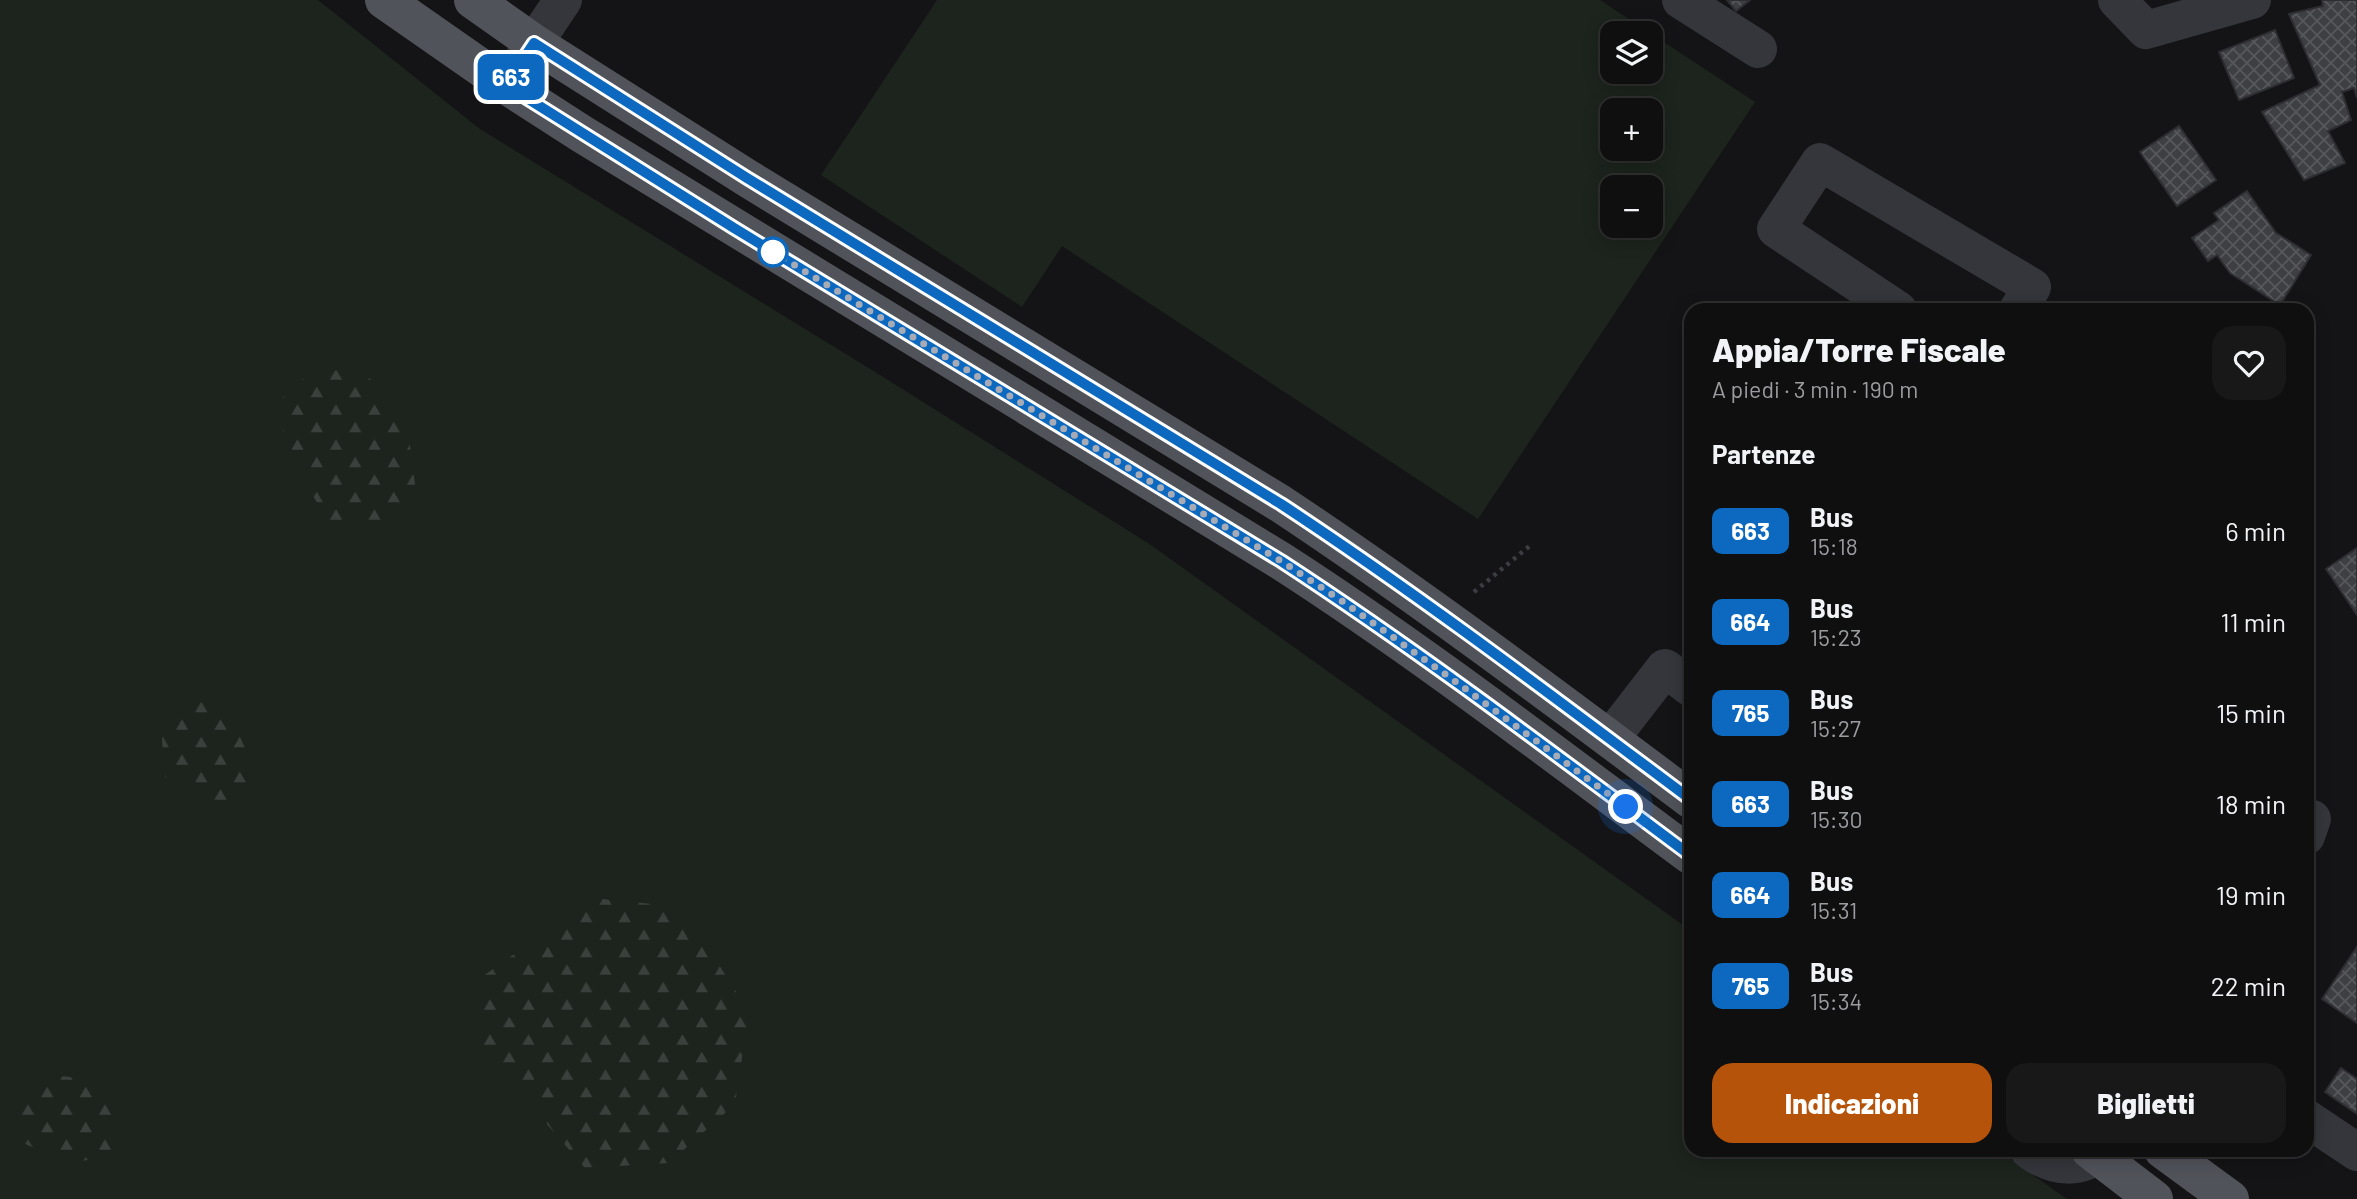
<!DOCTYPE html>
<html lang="it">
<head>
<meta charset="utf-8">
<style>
	body { margin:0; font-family:Barlow,sans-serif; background:#181819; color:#f1f3f6; height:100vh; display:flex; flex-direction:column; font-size:26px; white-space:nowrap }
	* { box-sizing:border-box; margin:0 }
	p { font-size:23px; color:#9b9c9f }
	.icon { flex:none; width:38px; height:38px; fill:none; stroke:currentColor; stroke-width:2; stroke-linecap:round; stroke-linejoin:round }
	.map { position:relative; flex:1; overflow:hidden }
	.side { position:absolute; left:1684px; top:303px; width:630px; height:854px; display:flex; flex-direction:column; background:#0f0f10; border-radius:21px; box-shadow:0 4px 18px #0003,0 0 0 2px #2f2f30 }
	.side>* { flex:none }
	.badge { padding:0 14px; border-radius:10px; font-size:24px; line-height:46px }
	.fabs { position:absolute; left:1600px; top:21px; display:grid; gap:14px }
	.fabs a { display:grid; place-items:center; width:63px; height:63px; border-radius:14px; background:#0f0f10; box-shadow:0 4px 18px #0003,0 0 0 2px #2f2f30; font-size:35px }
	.you { position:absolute; width:35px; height:35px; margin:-18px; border:5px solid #fff; border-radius:50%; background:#1a73e8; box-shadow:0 0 0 10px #1a73e833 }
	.map>.badge { position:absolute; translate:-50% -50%; box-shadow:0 0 0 4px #fff }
	h2 { padding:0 28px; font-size:26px; line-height:63px }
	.round { display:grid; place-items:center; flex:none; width:74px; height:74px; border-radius:21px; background:#181819 }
	.summary { display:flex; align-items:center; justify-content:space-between; height:119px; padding:0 28px }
	h1 { font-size:33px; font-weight:800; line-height:52px }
	.cta { display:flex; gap:14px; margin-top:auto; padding:14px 28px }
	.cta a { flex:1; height:80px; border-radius:21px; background:#b45309; color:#fff; font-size:28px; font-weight:800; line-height:80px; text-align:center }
	.cta a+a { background:#181819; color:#f1f3f6 }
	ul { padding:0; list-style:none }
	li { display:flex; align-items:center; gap:21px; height:91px; padding:0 28px }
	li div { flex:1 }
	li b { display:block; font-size:26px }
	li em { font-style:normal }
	li .badge { min-width:77px; font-weight:700; text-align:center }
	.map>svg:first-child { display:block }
</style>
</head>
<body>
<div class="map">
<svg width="2357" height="1199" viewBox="0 0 2357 1199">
	<defs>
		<pattern id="forest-firs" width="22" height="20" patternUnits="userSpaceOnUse" patternTransform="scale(1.75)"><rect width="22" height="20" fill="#1c241d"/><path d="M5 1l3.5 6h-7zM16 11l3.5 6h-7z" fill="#3a413c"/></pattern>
		<pattern id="building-cross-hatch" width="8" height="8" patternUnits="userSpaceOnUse" patternTransform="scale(1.75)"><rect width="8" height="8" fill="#3e3f43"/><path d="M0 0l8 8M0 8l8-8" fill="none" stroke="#57585c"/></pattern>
	</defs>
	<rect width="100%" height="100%" fill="#141416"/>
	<g fill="#1c241d" fill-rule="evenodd">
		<path d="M0,0h318l162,129 400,246 268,168 542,387v220h308l69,49h-2067z"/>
		<path d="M937,0h663l155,102 -277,417 -416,-273 -40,61 -201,-132zM1612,33h38v39h-38zM1612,110h38v39h-38zM1612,187h38v39h-38z"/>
	</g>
	<g fill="url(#forest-firs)">
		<path d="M316,367l52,9 40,54 8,62 -36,32 -48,2 -37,-58 -20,-64z"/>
		<path d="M205,700l35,36 20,49 -40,31 -55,-39 -4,-51z"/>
		<path d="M593,898l89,9 67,105 -14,92 -66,59 -84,5 -104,-120 -2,-69z"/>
		<path d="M44,1074l42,5 31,35 -4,42 -44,7 -46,-20 -14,-37z"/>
	</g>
	<g fill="url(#building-cross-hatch)" stroke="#2e2e32" stroke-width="2">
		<path d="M1727,0h23l-14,11z"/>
		<path d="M2322,0h35v98l-3,-10 -12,4 9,28 -23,11 17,32 -41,17 -42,-68 58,-27 -31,-71 34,-8z"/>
		<path d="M2275,30l19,48 -55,22 -20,-48z"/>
		<path d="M2179,126l37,54 -39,26 -37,-54z"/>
		<path d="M2247,191l29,42 35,22 -31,50 -50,-32 -13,-18 -9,6 -16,-23 27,-18 -5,-7z"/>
		<path d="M2357,548v67l-31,-46z"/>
		<path d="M2357,947v76l-35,-24z"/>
		<path d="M2341,1068l16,11v35l-32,-22z"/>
	</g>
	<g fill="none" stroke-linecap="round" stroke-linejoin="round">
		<path stroke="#3b3d42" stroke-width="4.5" stroke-dasharray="3.5 5" stroke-linecap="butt" d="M1474,592l58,-48"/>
		<g stroke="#35363b" stroke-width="38">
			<path d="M1681,0l77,49"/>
			<path d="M2117,0l29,30 106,-30"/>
			<path d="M506,85l57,-85"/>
			<path d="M1898,310l-122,-81 44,-67 212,125 -14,23"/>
			<path d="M1610,739l55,-71 25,19"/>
			<path d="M2306,836l6,-17"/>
			<path d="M2306,1118l51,34"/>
			<path d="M2029,1150c24,18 51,21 75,0"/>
		</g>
		<g stroke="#51535a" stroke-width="38">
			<path d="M384,0l122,85 76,49 699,427c141,91 274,194 409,294"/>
			<path d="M473,0l61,43 213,135 534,326c140,93 274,194 409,295"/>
			<path d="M2090,1150l64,49"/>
			<path d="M2163,1150l67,49"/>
		</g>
	</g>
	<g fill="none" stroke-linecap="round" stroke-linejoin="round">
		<g stroke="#fff" stroke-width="16">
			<path id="line" d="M1690,799c-135,-101 -269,-203 -409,-295l-534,-326 -213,-135 -28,42 228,143 547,333c141,92 275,194 409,294"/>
		</g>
		<use href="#line" stroke="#0c69bf" stroke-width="10"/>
		<path stroke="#a6abb6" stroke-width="7" stroke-dasharray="0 12.6" d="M773,252l508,309 61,40 110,78 174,128"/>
	</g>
	<circle fill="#fff" stroke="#0c69bf" stroke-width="3.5" cx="773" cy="252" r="14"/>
</svg>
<div class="fabs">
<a><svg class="icon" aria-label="layers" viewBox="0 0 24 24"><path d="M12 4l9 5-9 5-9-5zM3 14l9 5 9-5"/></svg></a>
<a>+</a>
<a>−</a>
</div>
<div class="you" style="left:1626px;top:807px"></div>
<b class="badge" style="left:511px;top:77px;background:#0c69bf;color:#fff">663</b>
<section class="side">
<div class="summary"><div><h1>Appia/Torre Fiscale</h1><p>A piedi · 3 min · 190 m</p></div><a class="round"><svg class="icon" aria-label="heart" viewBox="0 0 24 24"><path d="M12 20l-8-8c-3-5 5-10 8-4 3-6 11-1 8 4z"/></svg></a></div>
<h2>Partenze</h2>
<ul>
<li><span class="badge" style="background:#0c69bf;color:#fff">663</span><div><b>Bus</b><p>15:18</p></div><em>6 min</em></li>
<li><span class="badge" style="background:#0c69bf;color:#fff">664</span><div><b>Bus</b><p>15:23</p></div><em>11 min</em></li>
<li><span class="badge" style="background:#0c69bf;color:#fff">765</span><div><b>Bus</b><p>15:27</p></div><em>15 min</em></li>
<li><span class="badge" style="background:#0c69bf;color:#fff">663</span><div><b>Bus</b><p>15:30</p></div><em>18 min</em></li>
<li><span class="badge" style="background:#0c69bf;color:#fff">664</span><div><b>Bus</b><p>15:31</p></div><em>19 min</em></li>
<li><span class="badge" style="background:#0c69bf;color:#fff">765</span><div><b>Bus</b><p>15:34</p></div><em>22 min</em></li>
</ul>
<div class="cta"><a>Indicazioni</a><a>Biglietti</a></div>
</section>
</div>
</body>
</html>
